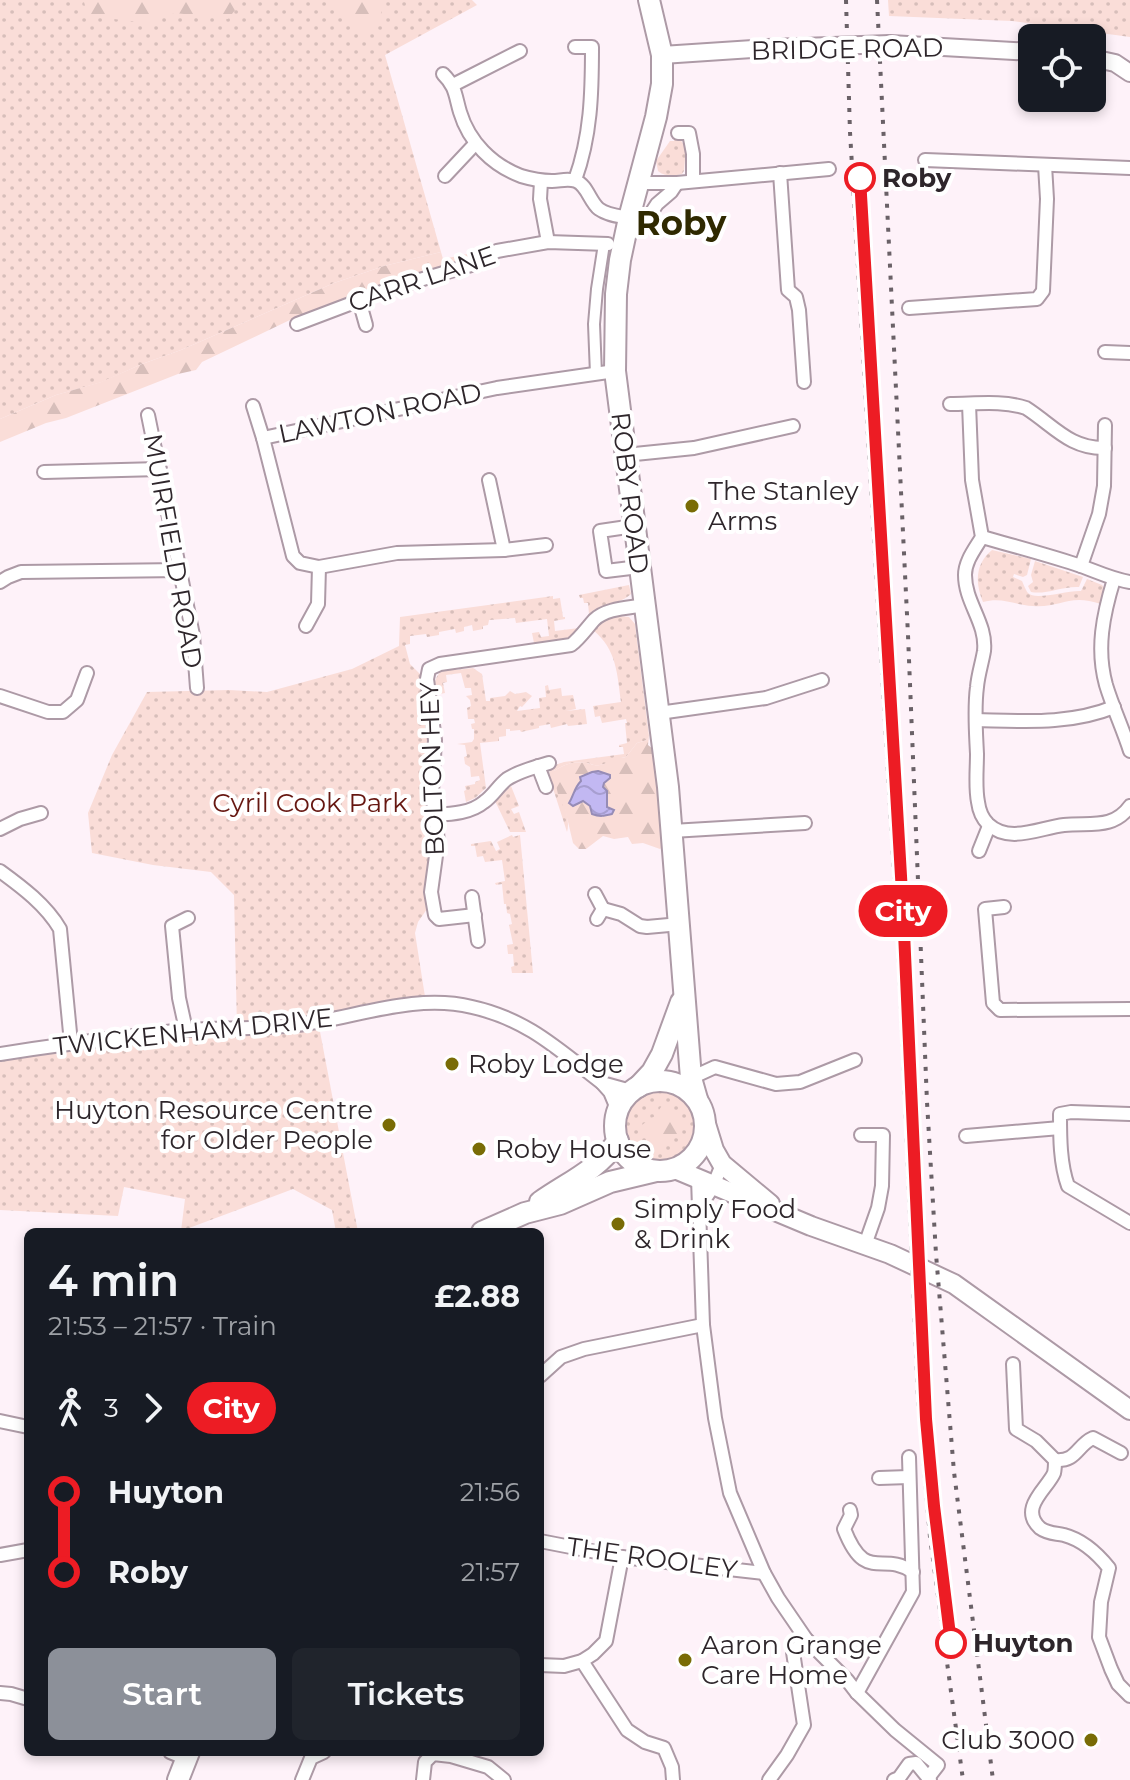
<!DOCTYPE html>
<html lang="en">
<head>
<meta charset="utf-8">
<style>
	body { margin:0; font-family:Montserrat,sans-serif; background:#20242c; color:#f1f3f6; height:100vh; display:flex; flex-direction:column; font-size:30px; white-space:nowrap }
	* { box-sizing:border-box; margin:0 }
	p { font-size:26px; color:#9ea1a6 }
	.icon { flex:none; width:44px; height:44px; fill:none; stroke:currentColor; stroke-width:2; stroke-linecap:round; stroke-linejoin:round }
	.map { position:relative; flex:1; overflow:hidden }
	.drawer { position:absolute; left:24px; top:1228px; width:520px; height:528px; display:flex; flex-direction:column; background:#171b24; border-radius:12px; box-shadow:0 4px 12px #0003 }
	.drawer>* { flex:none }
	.badge { padding:0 16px; border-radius:26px; font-size:28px; line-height:52px }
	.fabs { position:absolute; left:1018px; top:24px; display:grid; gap:16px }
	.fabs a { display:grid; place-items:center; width:88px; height:88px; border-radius:12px; background:#171b24; box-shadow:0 4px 12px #0003; font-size:40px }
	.map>.badge { position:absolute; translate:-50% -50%; box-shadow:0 0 0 4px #fff }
	.legs { display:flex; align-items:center; gap:12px; height:88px; padding:0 24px; font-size:26px }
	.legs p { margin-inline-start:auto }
	.summary { display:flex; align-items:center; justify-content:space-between; height:136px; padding:0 24px }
	h1 { font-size:44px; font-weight:600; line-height:60px }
	.action { display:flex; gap:16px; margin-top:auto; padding:16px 24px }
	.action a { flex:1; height:92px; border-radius:12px; background:#8c9099; color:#fff; font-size:32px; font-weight:600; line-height:92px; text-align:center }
	.action a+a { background:#20242c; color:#f1f3f6 }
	ul { padding:0 24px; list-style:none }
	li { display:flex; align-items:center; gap:28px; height:80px; font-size:30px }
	li i { display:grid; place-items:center; width:12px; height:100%; margin:0 10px; background:currentColor }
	li i::after { content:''; width:20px; height:20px; margin:-10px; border:6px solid; border-radius:50%; background:#171b24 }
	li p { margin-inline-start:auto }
	li:first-child i { background:linear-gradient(#0000 50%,currentColor 0) }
	li:last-child i { background:linear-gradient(currentColor 50%,#0000 0) }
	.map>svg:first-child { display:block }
</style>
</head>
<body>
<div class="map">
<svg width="1130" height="1780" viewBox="0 0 1130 1780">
	<defs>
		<pattern id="green-dots" width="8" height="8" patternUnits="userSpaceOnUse" patternTransform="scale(2)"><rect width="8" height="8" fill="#faddd8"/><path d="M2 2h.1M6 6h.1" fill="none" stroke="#d7beba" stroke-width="1.8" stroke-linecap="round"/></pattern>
		<pattern id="forest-firs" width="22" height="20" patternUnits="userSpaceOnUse" patternTransform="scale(2)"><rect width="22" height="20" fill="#faddd8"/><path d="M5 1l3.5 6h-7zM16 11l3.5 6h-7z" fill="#d7beba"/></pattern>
		<pattern id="water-waves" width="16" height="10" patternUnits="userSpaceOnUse" patternTransform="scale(2)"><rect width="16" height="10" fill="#c2b8f2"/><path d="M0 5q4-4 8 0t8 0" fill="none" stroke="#a79ed0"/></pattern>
	</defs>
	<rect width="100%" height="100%" fill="#fef2f9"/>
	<g fill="url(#green-dots)">
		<path d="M0,0h472l5,5 -92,50 56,197 -57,14 -50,17 -153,67 -39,14 -40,18 -46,13 -56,24z"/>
		<path d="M888,0h242v37l-118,-16 -123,-5z"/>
		<path d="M675,138l5,1 6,9 -2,23 -2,3c-8,2 -17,3 -24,-3l-2,-10 14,-20h4z"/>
		<path d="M992,550l39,9 -4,16 -4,2 -9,-3 -1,3 9,4c1,2 4,10 6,12 7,8 40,-3 53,-2l6,-12 15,6 3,4 -4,15c-32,-11 -40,4 -68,2 -19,-1 -30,-9 -50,-4 -8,-19 -8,-38 9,-52z"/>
		<path d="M1035,561l48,16 -4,10c-17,-1 -33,8 -48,5l-3,-6 5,-4 -2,-7z"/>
		<path d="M629,585l2,9c-13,12 -28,7 -42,20l-1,-11h-4l-1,-5h-3l-1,-3z"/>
		<path d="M553,596v3l7,-1 3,19h2v2l-11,2 1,10 24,-3 -10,10 -35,5 -2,-10 7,-1 2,5 8,-1 -2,-17 -31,4 -1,-5 -26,2 -1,5 -5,1v3l-10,2 -1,-6 -8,2v4l-8,2 -1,-4 -16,3v3l-12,2 -1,-3 -16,2v8l-5,1 5,19 11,11 7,60 -1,54 7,54 -8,39 1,27 -9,13 -3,11 11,70 -108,18 40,211h-22l-4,-22 -39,-21 -112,42 4,-32 -61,-12 -6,29 -118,-6v-156l237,-26 -3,-133 -23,-23 -58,-7 -61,-12 -4,-40 24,-58 35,-63 82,-2 38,2 85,-23 47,-23 1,-29z"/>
		<path d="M620,616l9,1 6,7 14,112 -2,4 -10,3 -11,14c-10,1 -16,6 -26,8 -9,1 -5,-1 -14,-2 -12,-2 -22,1 -32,8 3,19 18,44 13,61l-18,-56c0,-9 8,-12 15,-14l60,-8 -1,-7h-4v-2l8,-2 -2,-20h2l-1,-4 -24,4 -2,-7 -5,1 -2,-11 28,-4c-4,-29 -4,-52 -28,-72l15,-12z"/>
		<path d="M455,668l1,2 17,-2 9,6 4,27h4v-3l15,-2 5,-5 5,3 11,-2 6,4 -10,11 -2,-1 -3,5 23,-3 -1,-10 7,-1 -1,-11 3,-1 1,5 12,-2 1,8 11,-1 3,14 -10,2 19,-2 2,15 -19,2 -1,-2 -16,4 -1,-4 -11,2v2l-18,4 -1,-2 -10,1v-2h-4v7l-7,1v4l-19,2 6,45 -11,10 -9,4 -2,-11 2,-1 -1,-4 10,-2v-2l5,-2 -1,-4 -8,1 -1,-10 -5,-3 -1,-7 3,-1 -2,-11 -8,-1 15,-2 2,-3v-10h-2l-1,-5 4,-1 -1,-4h-6l-1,-11 4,-2 -1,-6 -4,-4 6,-1 -1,-7h-6l-4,-15 -15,2 1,7 -4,1 2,10 -10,2c-1,-10 -1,-16 6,-24z"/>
		<path d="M511,786l8,20 -8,3 3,5 5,-2 7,20h-16l-15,-31z"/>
		<path d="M512,835l1,2 7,-2 13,138h-21l-1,-6 3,-1 -1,-12h-5l-1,-9 6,-1 -4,-19 3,-1 -2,-10 -3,-1 -1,-9h-2l-2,-20 -6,1 -1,-2 10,-2 -3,-21 -17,2 -2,-6 -6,1 -2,-11h-4v-2l20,-3 5,10 4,-2 -3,-7z"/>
		<circle cx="660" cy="1126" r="36"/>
	</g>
	<g fill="url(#forest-firs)" fill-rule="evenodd">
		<path d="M86,0h157l-15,19 -53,-6 -27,10 -60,-7 -4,-14z"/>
		<path d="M325,0h61l-10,27 -15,10z"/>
		<path d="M441,252l2,7 34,-7 1,6 -126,38 -60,23 -90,43 -6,8 -18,4 -112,44 -20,5 -46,19v-23l56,-24 45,-13 41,-18 39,-14 153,-67 50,-17z"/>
		<path d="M649,736l-1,9 6,5 5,25 4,72 -3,2 -17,-6 -11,1 -4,-7 -14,2 -11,-3 -17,13h-7l-6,-6 -8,-34 -6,-10 -3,-14 -4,-5 2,-9c10,-7 20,-10 32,-8 7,1 7,3 14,2 10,-2 3,-3 12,-7 3,-1 12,0 14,-1l11,-14 10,-3zM598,771l11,4 1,3 -7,5v4l4,5v15l5,7 -5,2 -24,-15 -8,4 -6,-3c9,-12 9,-28 29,-31z"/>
		<path d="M663,1104c12,3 16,12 19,22l-4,8 -14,12 -19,-8 -3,-9v-4l9,-7 8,-3v-5z"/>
	</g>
	<path fill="url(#water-waves)" stroke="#968cb6" stroke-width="2" d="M598,771l12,4v3l-6,5 -1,4 4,4v16l7,3 -2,4c-8,2 -12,3 -20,0l-2,-8 -7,-5 -10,5 -4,-3c5,-8 5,-15 12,-22l-1,-4 12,-5z"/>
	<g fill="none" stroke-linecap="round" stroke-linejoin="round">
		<g stroke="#ad9aa6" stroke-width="14">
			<path id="pedestrian" d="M596,374l-2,-50 3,-35 7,-45"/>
		</g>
		<g stroke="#ad9aa6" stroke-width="16">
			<g id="minor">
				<path d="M575,47h17c0,46 -1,89 -17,133"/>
				<path d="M443,74c13,13 12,21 17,38 9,30 32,53 61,64 10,3 21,5 31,5 8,0 16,-3 24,0 11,4 14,21 23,28 8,6 20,7 30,9"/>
				<path d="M453,85l67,-34"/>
				<path d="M678,133h11l4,21v27"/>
				<path d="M925,160l205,8"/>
				<path d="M780,173l8,117 8,7 3,13 5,72"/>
				<path d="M445,176l30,-32"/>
				<path d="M541,181l-1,18 8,43"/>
				<path d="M639,183h38l152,-14"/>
				<path d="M642,227l15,-23 14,-12 6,-9"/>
				<path d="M359,300l7,25"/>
				<path d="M909,308l128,-9 6,-8 4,-92 -2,-34"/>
				<path d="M297,324l95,-36 86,-25 19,-12 51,-9 60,2"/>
				<path d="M1105,352l25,1"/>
				<path d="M950,404c25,0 52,-4 76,4 28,18 44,41 79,40"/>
				<path d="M969,404l3,76 10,57c-7,12 -17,24 -17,38 0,28 22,48 19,76 -2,12 -6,24 -7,36 -3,22 -1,45 0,67 0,15 -2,33 1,48 1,8 4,16 10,22 21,20 51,4 76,1 25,-3 49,5 66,-19"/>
				<path d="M253,406l10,32"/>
				<path d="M148,415l45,220 4,53"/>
				<path d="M625,455l69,-7 99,-22"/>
				<path d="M44,472l116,-3"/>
				<path d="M489,480l15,70"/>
				<path d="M634,526l-34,5 6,40 33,-4"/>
				<path d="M982,537c32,9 62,17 93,27 19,6 35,15 55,18"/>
				<path d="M1081,566l18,-52 5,-28 1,-61"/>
				<path d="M319,567l78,-14 107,-3 42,-5"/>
				<path d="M1114,579c-11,36 -18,70 -8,106 7,23 17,44 24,66"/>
				<path d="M0,582l8,-5 13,-5 160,-2"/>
				<path d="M306,626l12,-22 1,-37 -19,-4 -7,-7 -30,-118 234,-50 118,-17"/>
				<path d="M0,696l48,16h15l14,-12 10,-27"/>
				<path d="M659,713l107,-15 56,-18"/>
				<path d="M976,720c47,1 94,5 138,-13"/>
				<path d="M538,766l8,21"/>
				<path d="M435,815c17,-1 36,-2 49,-13 9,-6 14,-16 23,-23 12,-8 28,-12 42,-16"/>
				<path d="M0,829l20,-10 21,-6"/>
				<path d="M672,831l133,-8"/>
				<path d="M979,851l10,-25"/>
				<path d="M0,871c22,16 46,34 60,58l11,114"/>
				<path d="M595,894l8,15 -6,10"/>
				<path d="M472,897l6,44"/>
				<path d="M1004,907l-19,2 8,94 7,7 130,-1"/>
				<path d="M603,909l18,5 19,12 7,1 33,-3"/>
				<path d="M475,915l-36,4 -4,-4 -4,-23 7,-51 -6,-48 3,-53 -8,-61 2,-10 11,-5 131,-19c9,-7 15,-16 23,-25 12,-12 35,-12 51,-15"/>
				<path d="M186,1030l-7,-32 -7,-72 16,-8"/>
				<path d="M0,1054c44,-7 89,-13 133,-18 18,-2 36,-5 55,-6 36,-2 73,-1 109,-5 58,-7 117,-32 175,-18 55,12 87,43 130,76l8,9 8,19"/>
				<path d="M691,1078l24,-11 61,17 24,-2 55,-22"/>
				<path d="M602,1083l29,8"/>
				<path d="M1130,1114l-59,-2 -11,2c0,23 0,50 8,72l62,37"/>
				<path d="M861,1135h22l-1,51 -4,22 -13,37"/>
				<path d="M966,1136l94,-8"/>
				<path d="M698,1178l5,147 12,93 15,75 34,80 14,25 28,41 41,41 10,13 38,37 43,35 -10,13"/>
				<path d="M698,1207c12,-12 18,-27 24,-43"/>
				<path d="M1013,1364l3,65 20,12 19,19c0,4 0,9 -1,13 -6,15 -36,35 -14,55 8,6 15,5 24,7 19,5 33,18 45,33l-8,34 -2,35 12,32 7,15 12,12"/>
				<path d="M540,1376l21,-19 23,-8 119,-24"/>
				<path d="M0,1421l28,6"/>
				<path d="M1055,1460c22,2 22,-15 38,-22l28,15"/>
				<path d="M879,1478l30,-1"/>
				<path d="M850,1510l1,5 -7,14c22,56 38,21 69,43"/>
				<path d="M540,1541l82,16 142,16"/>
				<path d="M0,1555l28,-5"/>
				<path d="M582,1661l45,69 18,12 19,6 8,19 1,13"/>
				<path d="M540,1665l24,1 18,-5 11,-7 13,-13 16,-84"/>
				<path d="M0,1693l11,1 17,5"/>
				<path d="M857,1693l56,-101 -4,-135"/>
				<path d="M170,1752l17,7"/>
				<path d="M302,1780l9,-22 13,-6"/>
				<path d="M423,1780l2,-18 8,-8 18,2 37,11 16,13"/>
				<path d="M769,1780l18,-25 17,-30 -11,-73 13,-13"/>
				<path d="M894,1780l5,-2 10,-14 7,-1 14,17"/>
			</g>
		</g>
		<g stroke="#ad9aa6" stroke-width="20">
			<g id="tertiary">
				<path d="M890,44l142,8"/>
				<path d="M662,55l105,-7 65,-2"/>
				<path d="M1092,58l23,5 15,10"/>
			</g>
		</g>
		<g stroke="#ad9aa6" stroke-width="22">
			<g id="secondary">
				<path d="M706,1124l8,26 8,14 48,40"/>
				<path d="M675,1169l136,57 79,28 64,30 176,126"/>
			</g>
		</g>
		<g stroke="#ad9aa6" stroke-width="24">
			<g id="primary">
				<path d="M649,0l13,55v29l-6,33 -27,101 -9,42 -4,34 -1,77 53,416 23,291 6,21"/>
				<circle cx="660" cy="1126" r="45"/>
				<path d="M638,1087l14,-15 10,-18 19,-52"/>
				<path d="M540,1202c30,-21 55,-30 78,-61"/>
				<path d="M482,1232l43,-19 35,-9 50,-22 46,-11"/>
				<path d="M178,1780l11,-28"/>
			</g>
		</g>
		<use href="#pedestrian" stroke="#fff" stroke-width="10"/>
		<use href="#minor" stroke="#fff" stroke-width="12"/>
		<use href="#tertiary" stroke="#fff" stroke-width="16"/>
		<use href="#secondary" stroke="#fff" stroke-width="18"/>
		<use href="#primary" stroke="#fff" stroke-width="20"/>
		<g stroke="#6a6167" stroke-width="4" stroke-dasharray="4 8" stroke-linecap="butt">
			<path d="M846,0l4,132 48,809 20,456 12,140 33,243"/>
			<path d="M877,0l31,635 19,467 9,152 18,218 39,308"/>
		</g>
		<g stroke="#ad9aa6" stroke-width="20" stroke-linecap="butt">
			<path id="tertiary-bridge" d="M832,46l58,-2"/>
		</g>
		<use href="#tertiary-bridge" stroke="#fff" stroke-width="16"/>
	</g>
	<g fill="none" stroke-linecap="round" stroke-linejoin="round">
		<g stroke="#fff" stroke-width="18">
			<path id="line-1" d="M860,178l43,732 23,509 8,87 17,137"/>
		</g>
		<use href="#line-1" stroke="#ed1c24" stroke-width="12"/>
	</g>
	<g fill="#fff" stroke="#ed1c24" stroke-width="4">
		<circle cx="860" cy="178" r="14"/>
		<circle cx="951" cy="1643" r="14"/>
	</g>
	<g fill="#796c06" stroke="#fff" stroke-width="3">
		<circle cx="692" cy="506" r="8"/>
		<circle cx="452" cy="1064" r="8"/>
		<circle cx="389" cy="1125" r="8"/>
		<circle cx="479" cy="1149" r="8"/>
		<circle cx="618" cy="1224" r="8"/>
		<circle cx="685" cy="1660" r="8"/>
		<circle cx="1091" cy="1740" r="8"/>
	</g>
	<g text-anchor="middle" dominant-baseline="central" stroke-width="8" stroke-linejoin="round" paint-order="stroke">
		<g font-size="26" fill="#2e262b" stroke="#fff">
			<text transform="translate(847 49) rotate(-1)">BRIDGE ROAD</text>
			<text transform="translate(422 279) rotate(-19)">CARR LANE</text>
			<text transform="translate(380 413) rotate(-12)">LAWTON ROAD</text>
			<text transform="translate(630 493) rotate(83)">ROBY ROAD</text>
			<text transform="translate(173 551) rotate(80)">MUIRFIELD ROAD</text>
			<text transform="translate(432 769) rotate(-92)">BOLTON HEY</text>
			<text transform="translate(193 1032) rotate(-6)">TWICKENHAM DRIVE</text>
			<text transform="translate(652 1558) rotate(8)">THE ROOLEY</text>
		</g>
		<g font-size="26" font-weight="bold" fill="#2e262b" stroke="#fff" text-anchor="start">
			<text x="882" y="178">Roby</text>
			<text x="973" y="1643">Huyton</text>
		</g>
		<g font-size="26" fill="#2e262b" stroke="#fff" text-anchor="start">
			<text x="708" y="491">The Stanley<tspan x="708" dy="30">Arms</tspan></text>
			<text x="468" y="1064">Roby Lodge</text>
			<text x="373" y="1110" text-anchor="end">Huyton Resource Centre<tspan x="373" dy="30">for Older People</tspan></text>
			<text x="495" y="1149">Roby House</text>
			<text x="634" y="1209">Simply Food<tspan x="634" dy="30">&amp; Drink</tspan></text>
			<text x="701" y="1645">Aaron Grange<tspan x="701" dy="30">Care Home</tspan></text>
			<text x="1075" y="1740" text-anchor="end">Club 3000</text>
		</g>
		<g font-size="26" fill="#661711" stroke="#fff">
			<text x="310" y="803">Cyril Cook Park</text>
		</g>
		<g font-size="34" font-weight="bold" fill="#2f2900" stroke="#fff">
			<text x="681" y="223">Roby</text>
		</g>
	</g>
</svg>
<div class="fabs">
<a><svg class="icon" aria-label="locate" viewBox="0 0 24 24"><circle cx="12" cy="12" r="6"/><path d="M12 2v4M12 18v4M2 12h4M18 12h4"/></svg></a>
</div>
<b class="badge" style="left:903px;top:911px;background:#ed1c24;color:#fff">City</b>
<section class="drawer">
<div class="summary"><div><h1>4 min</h1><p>21:53 – 21:57 · Train</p></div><b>£2.88</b></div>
<div class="legs"><svg class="icon" aria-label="walk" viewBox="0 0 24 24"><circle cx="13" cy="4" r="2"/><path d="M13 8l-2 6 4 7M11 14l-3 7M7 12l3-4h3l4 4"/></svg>3<svg class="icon" aria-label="forward" viewBox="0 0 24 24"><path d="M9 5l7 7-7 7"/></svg><b class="badge" style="background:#ed1c24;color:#fff">City</b></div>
<ul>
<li><i style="color:#ed1c24"></i><b>Huyton</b><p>21:56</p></li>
<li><i style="color:#ed1c24"></i><b>Roby</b><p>21:57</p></li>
</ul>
<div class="action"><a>Start</a><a>Tickets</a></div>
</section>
</div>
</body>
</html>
